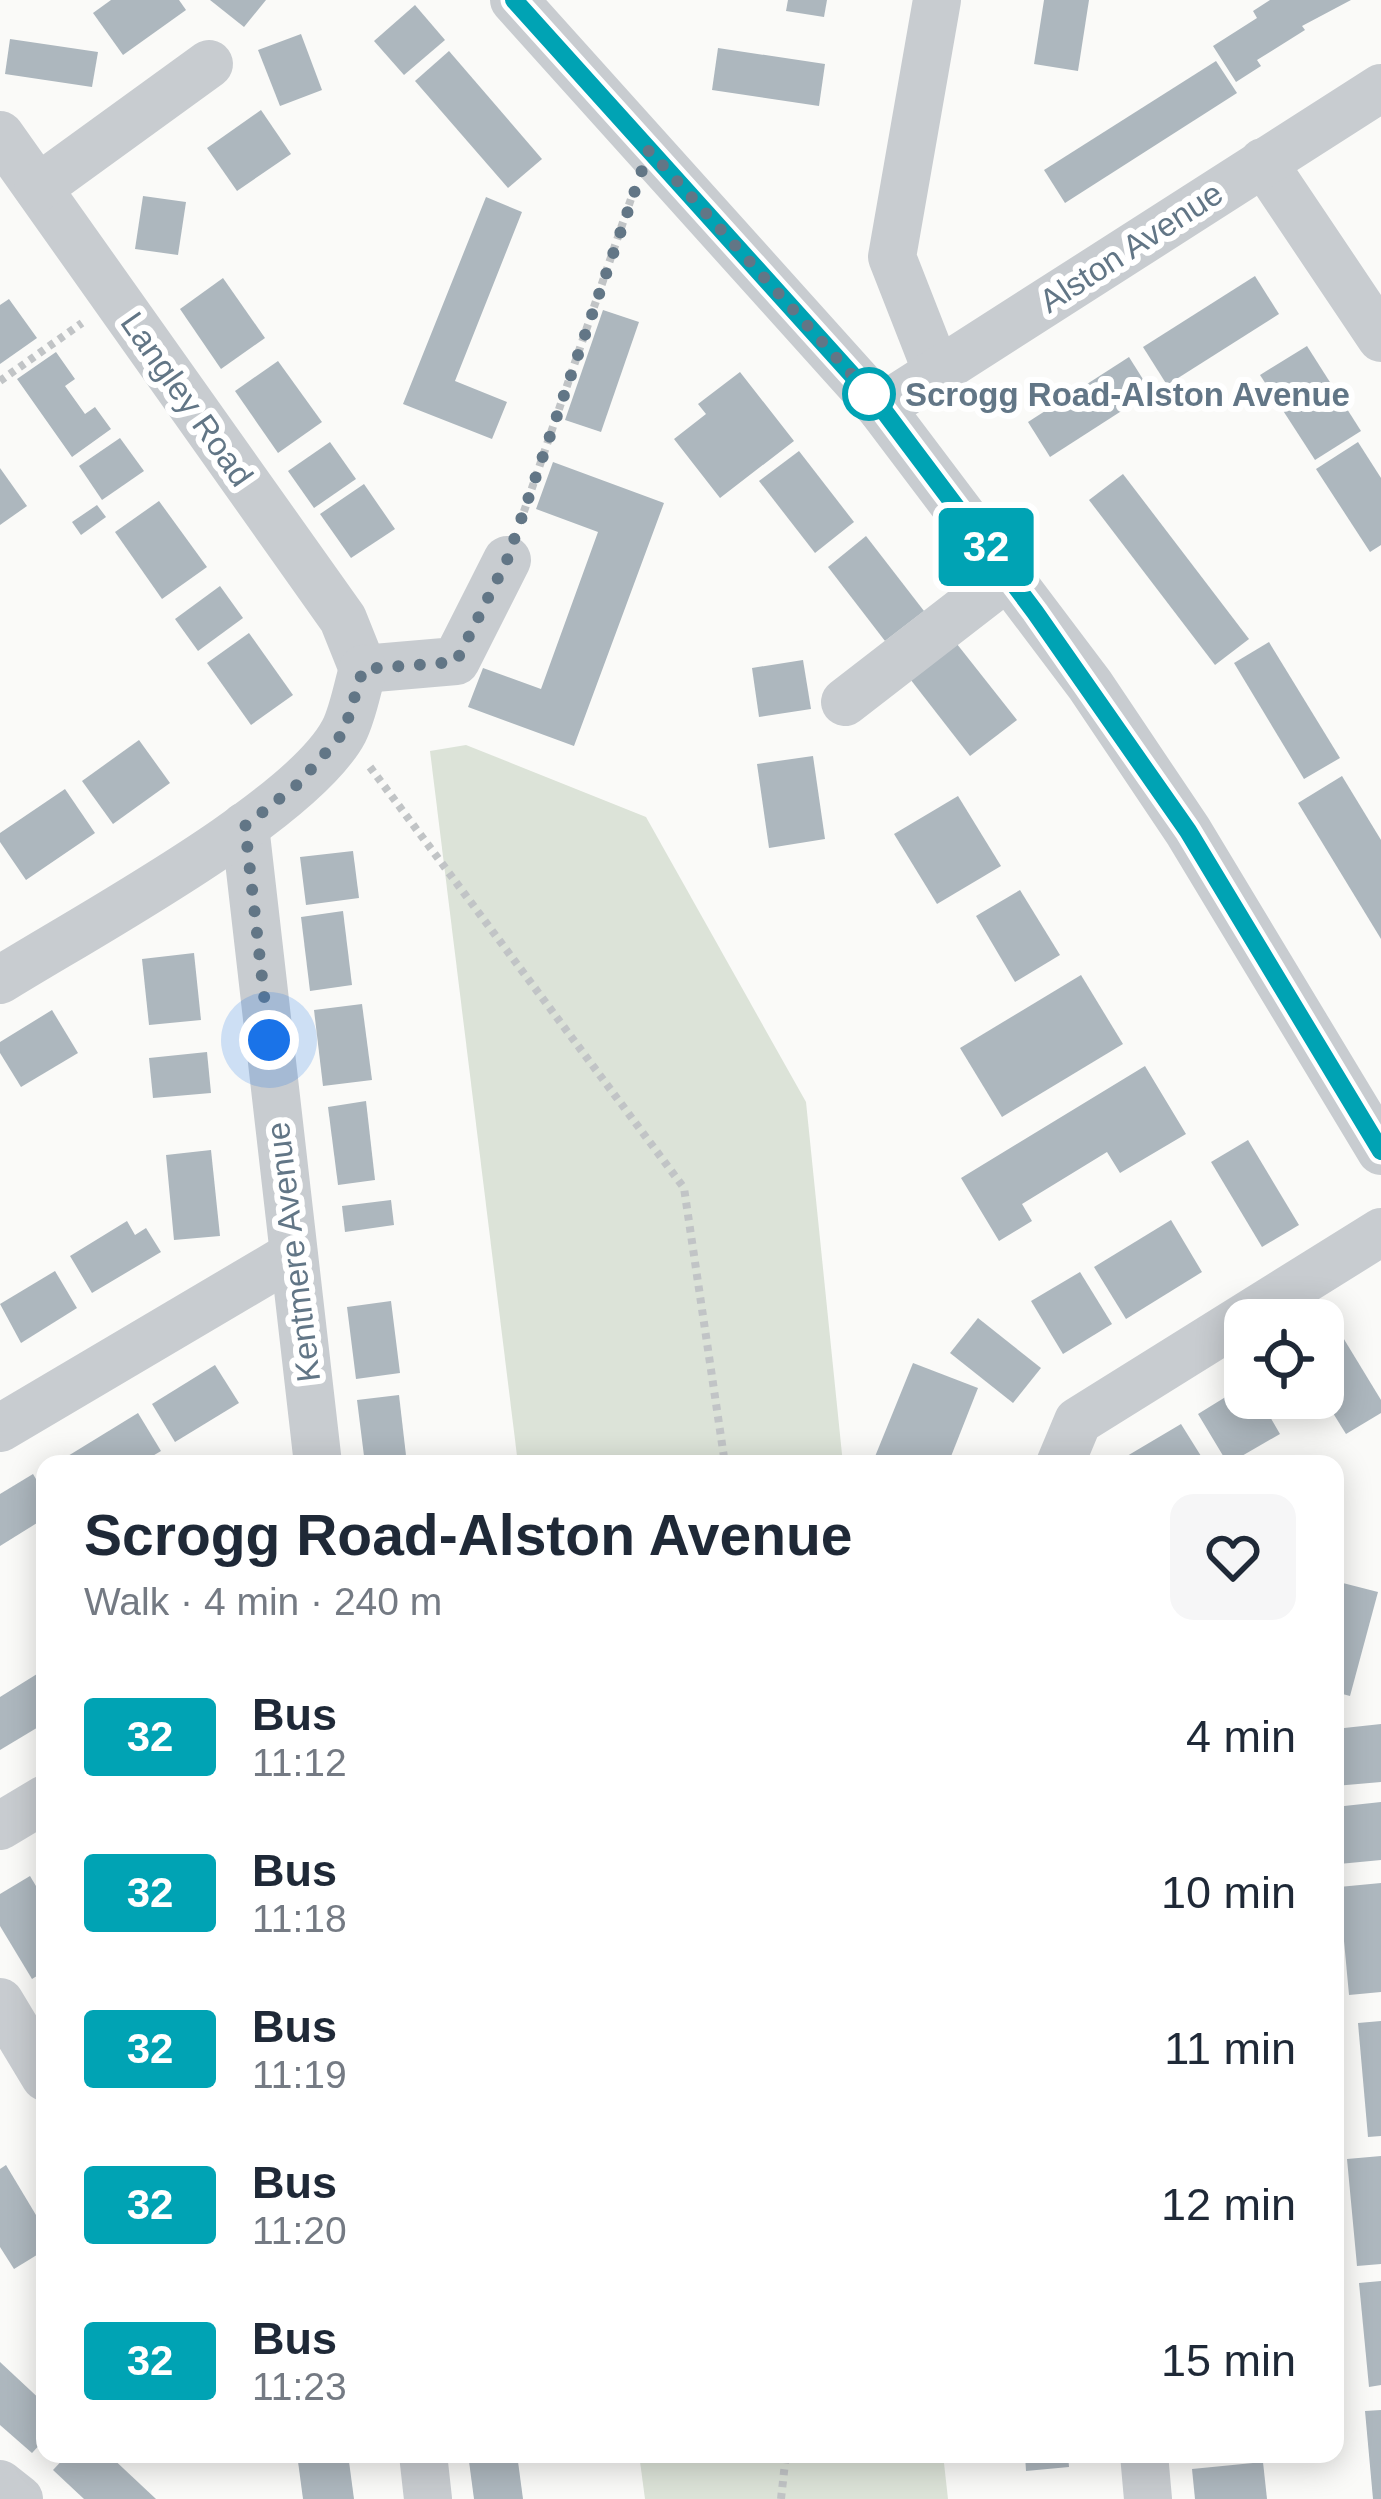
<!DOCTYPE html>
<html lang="en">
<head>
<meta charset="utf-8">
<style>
	body { margin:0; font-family:Arial,sans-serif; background:#f6f6f7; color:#1f2937; height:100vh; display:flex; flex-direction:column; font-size:45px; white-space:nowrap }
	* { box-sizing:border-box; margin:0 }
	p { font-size:39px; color:#747a83 }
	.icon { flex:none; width:66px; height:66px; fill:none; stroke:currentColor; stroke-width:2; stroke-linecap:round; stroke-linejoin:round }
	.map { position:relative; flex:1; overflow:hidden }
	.sheet { position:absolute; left:36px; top:1455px; width:1308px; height:1008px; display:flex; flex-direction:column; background:#fff; border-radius:24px; box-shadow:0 6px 30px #0003 }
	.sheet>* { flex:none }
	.badge { padding:0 24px; border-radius:9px; font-size:42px; line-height:78px }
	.controls { position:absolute; left:1224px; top:1299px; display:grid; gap:24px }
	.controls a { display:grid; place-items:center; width:120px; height:120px; border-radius:24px; background:#fff; box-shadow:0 6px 30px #0003; font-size:60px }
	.you { position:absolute; width:60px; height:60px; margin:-30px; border:9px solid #fff; border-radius:50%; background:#1a73e8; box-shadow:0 0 0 18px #1a73e833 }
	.map>.badge { position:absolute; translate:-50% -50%; box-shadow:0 0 0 6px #fff }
	.round { display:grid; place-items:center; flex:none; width:126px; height:126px; border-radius:24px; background:#f6f6f7 }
	.summary { display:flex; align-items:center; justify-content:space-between; height:204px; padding:0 48px }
	h1 { font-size:57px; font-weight:600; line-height:90px }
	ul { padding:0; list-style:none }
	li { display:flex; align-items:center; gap:36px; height:156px; padding:0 48px }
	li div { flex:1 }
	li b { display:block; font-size:45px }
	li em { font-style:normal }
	li .badge { min-width:132px; font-weight:700; text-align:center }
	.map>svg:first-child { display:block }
</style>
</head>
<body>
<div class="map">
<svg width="1381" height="2499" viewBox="0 0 1381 2499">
	<rect width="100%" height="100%" fill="#fafaf8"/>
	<g fill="#dce3d8">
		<path d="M466,745l180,72 160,285 37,362h-325l-88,-713z"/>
		<path d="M639,2454h304l5,45h-303z"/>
	</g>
	<g fill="#adb7be">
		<path d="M111,0h68l7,10 -63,45 -30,-42z"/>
		<path d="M210,0h56l-22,27z"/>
		<path d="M788,0h39l-3,17 -38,-6z"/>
		<path d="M1044,0h45l-11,71 -44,-7z"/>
		<path d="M1270,0h81l-49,26 3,4 -48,30 4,6 -25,16 -23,-36 44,-28 -4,-7z"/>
		<path d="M415,5l30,35 -41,35 -30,-34z"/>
		<path d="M301,34l21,56 -42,16 -22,-56z"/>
		<path d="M10,39l88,13 -6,35 -87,-13z"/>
		<path d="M718,48l107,16 -6,42 -107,-16z"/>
		<path d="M449,51l93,108 -34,29 -93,-107z"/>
		<path d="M1216,61l21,32 -172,110 -21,-33z"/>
		<path d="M261,110l30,44 -54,37 -30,-43z"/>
		<path d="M143,196l43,6 -8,53 -43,-6z"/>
		<path d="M486,197l36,15 -67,169 52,21 -15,37 -89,-35z"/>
		<path d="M1255,276l24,38 -112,71 -24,-38z"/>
		<path d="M223,278l42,60 -44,31 -41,-60z"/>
		<path d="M9,299l28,39 -37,26v-59z"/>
		<path d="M603,310l36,12 -38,110 -36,-12z"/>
		<path d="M1307,346l54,85 -46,29 -55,-85z"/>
		<path d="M56,352l19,27 -10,7 20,28 10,-7 16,22 -39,28 -55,-78z"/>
		<path d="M1129,357l22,35 -101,65 -22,-35z"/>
		<path d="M278,361l44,61 -44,31 -43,-62z"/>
		<path d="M740,372l54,69 -74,57 -46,-59 32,-25 -8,-10z"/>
		<path d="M120,438l24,33 -42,29 -23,-34z"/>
		<path d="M330,442l26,37 -42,29 -26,-37z"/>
		<path d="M1358,442l23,36v67l-11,7 -54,-83z"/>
		<path d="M799,451l55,71 -39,31 -56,-72z"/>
		<path d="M553,462l111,41 -90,243 -106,-39 15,-39 58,21 57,-157 -62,-23z"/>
		<path d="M0,468l27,38 -27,19z"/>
		<path d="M1123,474l126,165 -34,26 -126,-165z"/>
		<path d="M364,484l31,45 -44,29 -31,-44z"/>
		<path d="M159,501l48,66 -45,32 -47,-67z"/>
		<path d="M97,505l9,12 -25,18 -9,-13z"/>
		<path d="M866,536l58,75 -39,30 -57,-74z"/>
		<path d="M220,586l23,32 -45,33 -23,-32z"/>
		<path d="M249,633l44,62 -42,30 -44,-62z"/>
		<path d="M953,639l64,81 -47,36 -63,-81z"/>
		<path d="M1269,642l71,116 -36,21 -70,-116z"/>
		<path d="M803,660l8,49 -52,8 -7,-49z"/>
		<path d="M139,740l31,43 -57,41 -31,-43z"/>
		<path d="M813,756l12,83 -56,9 -12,-84z"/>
		<path d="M1342,776l39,64v99l-83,-136z"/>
		<path d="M65,789l30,44 -69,47 -26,-38v-9z"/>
		<path d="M958,796l43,70 -64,38 -43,-70z"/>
		<path d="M353,851l6,47 -53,7 -6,-48z"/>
		<path d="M1020,890l40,65 -45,27 -39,-66z"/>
		<path d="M343,911l9,74 -42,6 -9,-74z"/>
		<path d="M194,953l7,67 -52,5 -7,-66z"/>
		<path d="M1081,975l42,69 -121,73 -42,-69z"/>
		<path d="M362,1004l10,76 -49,6 -9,-76z"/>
		<path d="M52,1010l26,43 -57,34 -21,-34v-11z"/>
		<path d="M207,1052l4,41 -58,5 -4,-40z"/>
		<path d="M1145,1066l41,68 -66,39 -13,-21 -85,52 10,17 -33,20 -38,-63z"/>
		<path d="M366,1101l9,79 -37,5 -10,-78z"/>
		<path d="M1248,1140l51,85 -37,22 -51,-85z"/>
		<path d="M211,1150l9,86 -46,4 -8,-85z"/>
		<path d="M391,1200l3,25 -49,7 -3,-26z"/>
		<path d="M1171,1220l31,52 -76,47 -32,-52z"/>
		<path d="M127,1221l8,14 11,-7 15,24 -69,41 -22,-37z"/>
		<path d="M55,1271l22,37 -56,35 -21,-39z"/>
		<path d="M1080,1272l32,52 -49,30 -32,-53z"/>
		<path d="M391,1301l9,72 -44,6 -9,-72z"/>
		<path d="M978,1318l63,50 -28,35 -63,-50z"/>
		<path d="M1339,1331l42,69v13l-35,21 -23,-37v-57z"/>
		<path d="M913,1363l65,25 -30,76h-61l-13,-5z"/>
		<path d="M215,1365l24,38 -64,39 -23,-38z"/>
		<path d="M1245,1385v13h14l21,36 -52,30 -30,-50z"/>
		<path d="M399,1395l8,69h-42l-8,-64z"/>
		<path d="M138,1413l23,38 -22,13h-72l-4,-5z"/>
		<path d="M1181,1424l25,40h-75l-4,-8z"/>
		<path d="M33,1474l12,20v24l-45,28v-52z"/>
		<path d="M1335,1581l43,11 -28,104 -15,-4z"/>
		<path d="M37,1674l8,13v36l-45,27v-53z"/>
		<path d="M1381,1724v58l-46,4v-57z"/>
		<path d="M1381,1802v58l-42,4 -4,-57z"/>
		<path d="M30,1876l15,25v70l-13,8 -32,-53v-32z"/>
		<path d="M1381,1883v109l-32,3 -10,-108z"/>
		<path d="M1381,2021v115l-13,1 -10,-114z"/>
		<path d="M1381,2156v108l-24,2 -10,-107z"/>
		<path d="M6,2165l39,65v20l-31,19 -14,-22v-78z"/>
		<path d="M1381,2281v104l-12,2 -10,-104z"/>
		<path d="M0,2362l45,42v35l-13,14 -32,-28z"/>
		<path d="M1381,2410v89h-8l-8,-88z"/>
		<path d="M68,2454h40l48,45h-72l-31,-29z"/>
		<path d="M297,2454h51l6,45h-51z"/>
		<path d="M468,2454h49l6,45h-49z"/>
		<path d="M1025,2454h43l1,13 -43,4z"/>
		<path d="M1263,2462l4,37h-72l-3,-30z"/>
	</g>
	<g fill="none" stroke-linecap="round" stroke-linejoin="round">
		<g stroke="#c1c4c6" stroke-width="8" stroke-dasharray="6 6" stroke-linecap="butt">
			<path d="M0,381l82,-58"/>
			<path d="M520,523l112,-327"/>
			<path d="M370,767l314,421 41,276"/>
			<path d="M781,2499l5,-45"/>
		</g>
		<g stroke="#c8ccd0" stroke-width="48">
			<path d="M514,0l367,408 209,277 98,146 193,320"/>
			<path d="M0,135l343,484 20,50"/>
			<path d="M1263,162l118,176"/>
			<path d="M38,188l171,-124"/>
			<path d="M937,372l-45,-115 45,-257"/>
			<path d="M881,408l500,-320"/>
			<path d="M363,669l93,-8 51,-101"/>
			<path d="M845,702l163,-126"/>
			<path d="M245,826l73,638"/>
			<path d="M0,980c83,-52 302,-169 344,-249 9,-18 13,-42 19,-62"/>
			<path d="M0,1428l293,-173"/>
			<path d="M1060,1464l18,-43 303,-189"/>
			<path d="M0,1826l45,-27"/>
			<path d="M0,2002l45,75"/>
			<path d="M423,2454l5,45"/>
			<path d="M1144,2454l4,45"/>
			<path d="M0,2484l19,15"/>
		</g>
	</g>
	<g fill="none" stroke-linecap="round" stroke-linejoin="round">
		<g stroke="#fff" stroke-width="27">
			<path id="line" d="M514,0l367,407 154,205 153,219 193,320"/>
		</g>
		<use href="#line" stroke="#00a3b4" stroke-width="18"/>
		<path stroke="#627686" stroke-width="12" stroke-dasharray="0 21.6" d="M269,1040l-24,-214 53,-42 46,-52 19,-63 93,-7 51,-102 142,-410 232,257 -12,-13"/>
	</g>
	<circle fill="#fff" stroke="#00a3b4" stroke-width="6" cx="869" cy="394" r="24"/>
	<g text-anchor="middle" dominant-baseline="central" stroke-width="12" stroke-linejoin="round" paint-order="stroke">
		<g font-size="33" fill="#627686" stroke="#fff">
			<text transform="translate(1131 247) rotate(-33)">Alston Avenue</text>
			<text transform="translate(187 399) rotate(55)">Langley Road</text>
			<text transform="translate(293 1252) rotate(-97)">Kentmere Avenue</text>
		</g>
		<g font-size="33" font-weight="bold" fill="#627686" stroke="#fff" text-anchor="start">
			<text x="905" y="394">Scrogg Road-Alston Avenue</text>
		</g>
	</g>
</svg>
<div class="controls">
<a><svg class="icon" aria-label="locate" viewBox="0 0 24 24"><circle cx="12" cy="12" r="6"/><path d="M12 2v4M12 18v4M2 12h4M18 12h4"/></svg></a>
</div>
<div class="you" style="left:269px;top:1040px"></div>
<b class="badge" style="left:986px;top:547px;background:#00a3b4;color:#fff">32</b>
<section class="sheet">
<div class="summary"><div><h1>Scrogg Road-Alston Avenue</h1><p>Walk · 4 min · 240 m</p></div><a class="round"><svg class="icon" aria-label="heart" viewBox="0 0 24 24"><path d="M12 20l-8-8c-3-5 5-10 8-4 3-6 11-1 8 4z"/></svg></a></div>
<ul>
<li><span class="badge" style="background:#00a3b4;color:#fff">32</span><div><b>Bus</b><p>11:12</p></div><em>4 min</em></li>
<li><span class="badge" style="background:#00a3b4;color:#fff">32</span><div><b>Bus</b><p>11:18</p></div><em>10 min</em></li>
<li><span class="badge" style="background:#00a3b4;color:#fff">32</span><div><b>Bus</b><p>11:19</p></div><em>11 min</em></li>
<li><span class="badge" style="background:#00a3b4;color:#fff">32</span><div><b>Bus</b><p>11:20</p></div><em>12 min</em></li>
<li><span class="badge" style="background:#00a3b4;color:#fff">32</span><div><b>Bus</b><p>11:23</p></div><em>15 min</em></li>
</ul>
</section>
</div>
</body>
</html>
